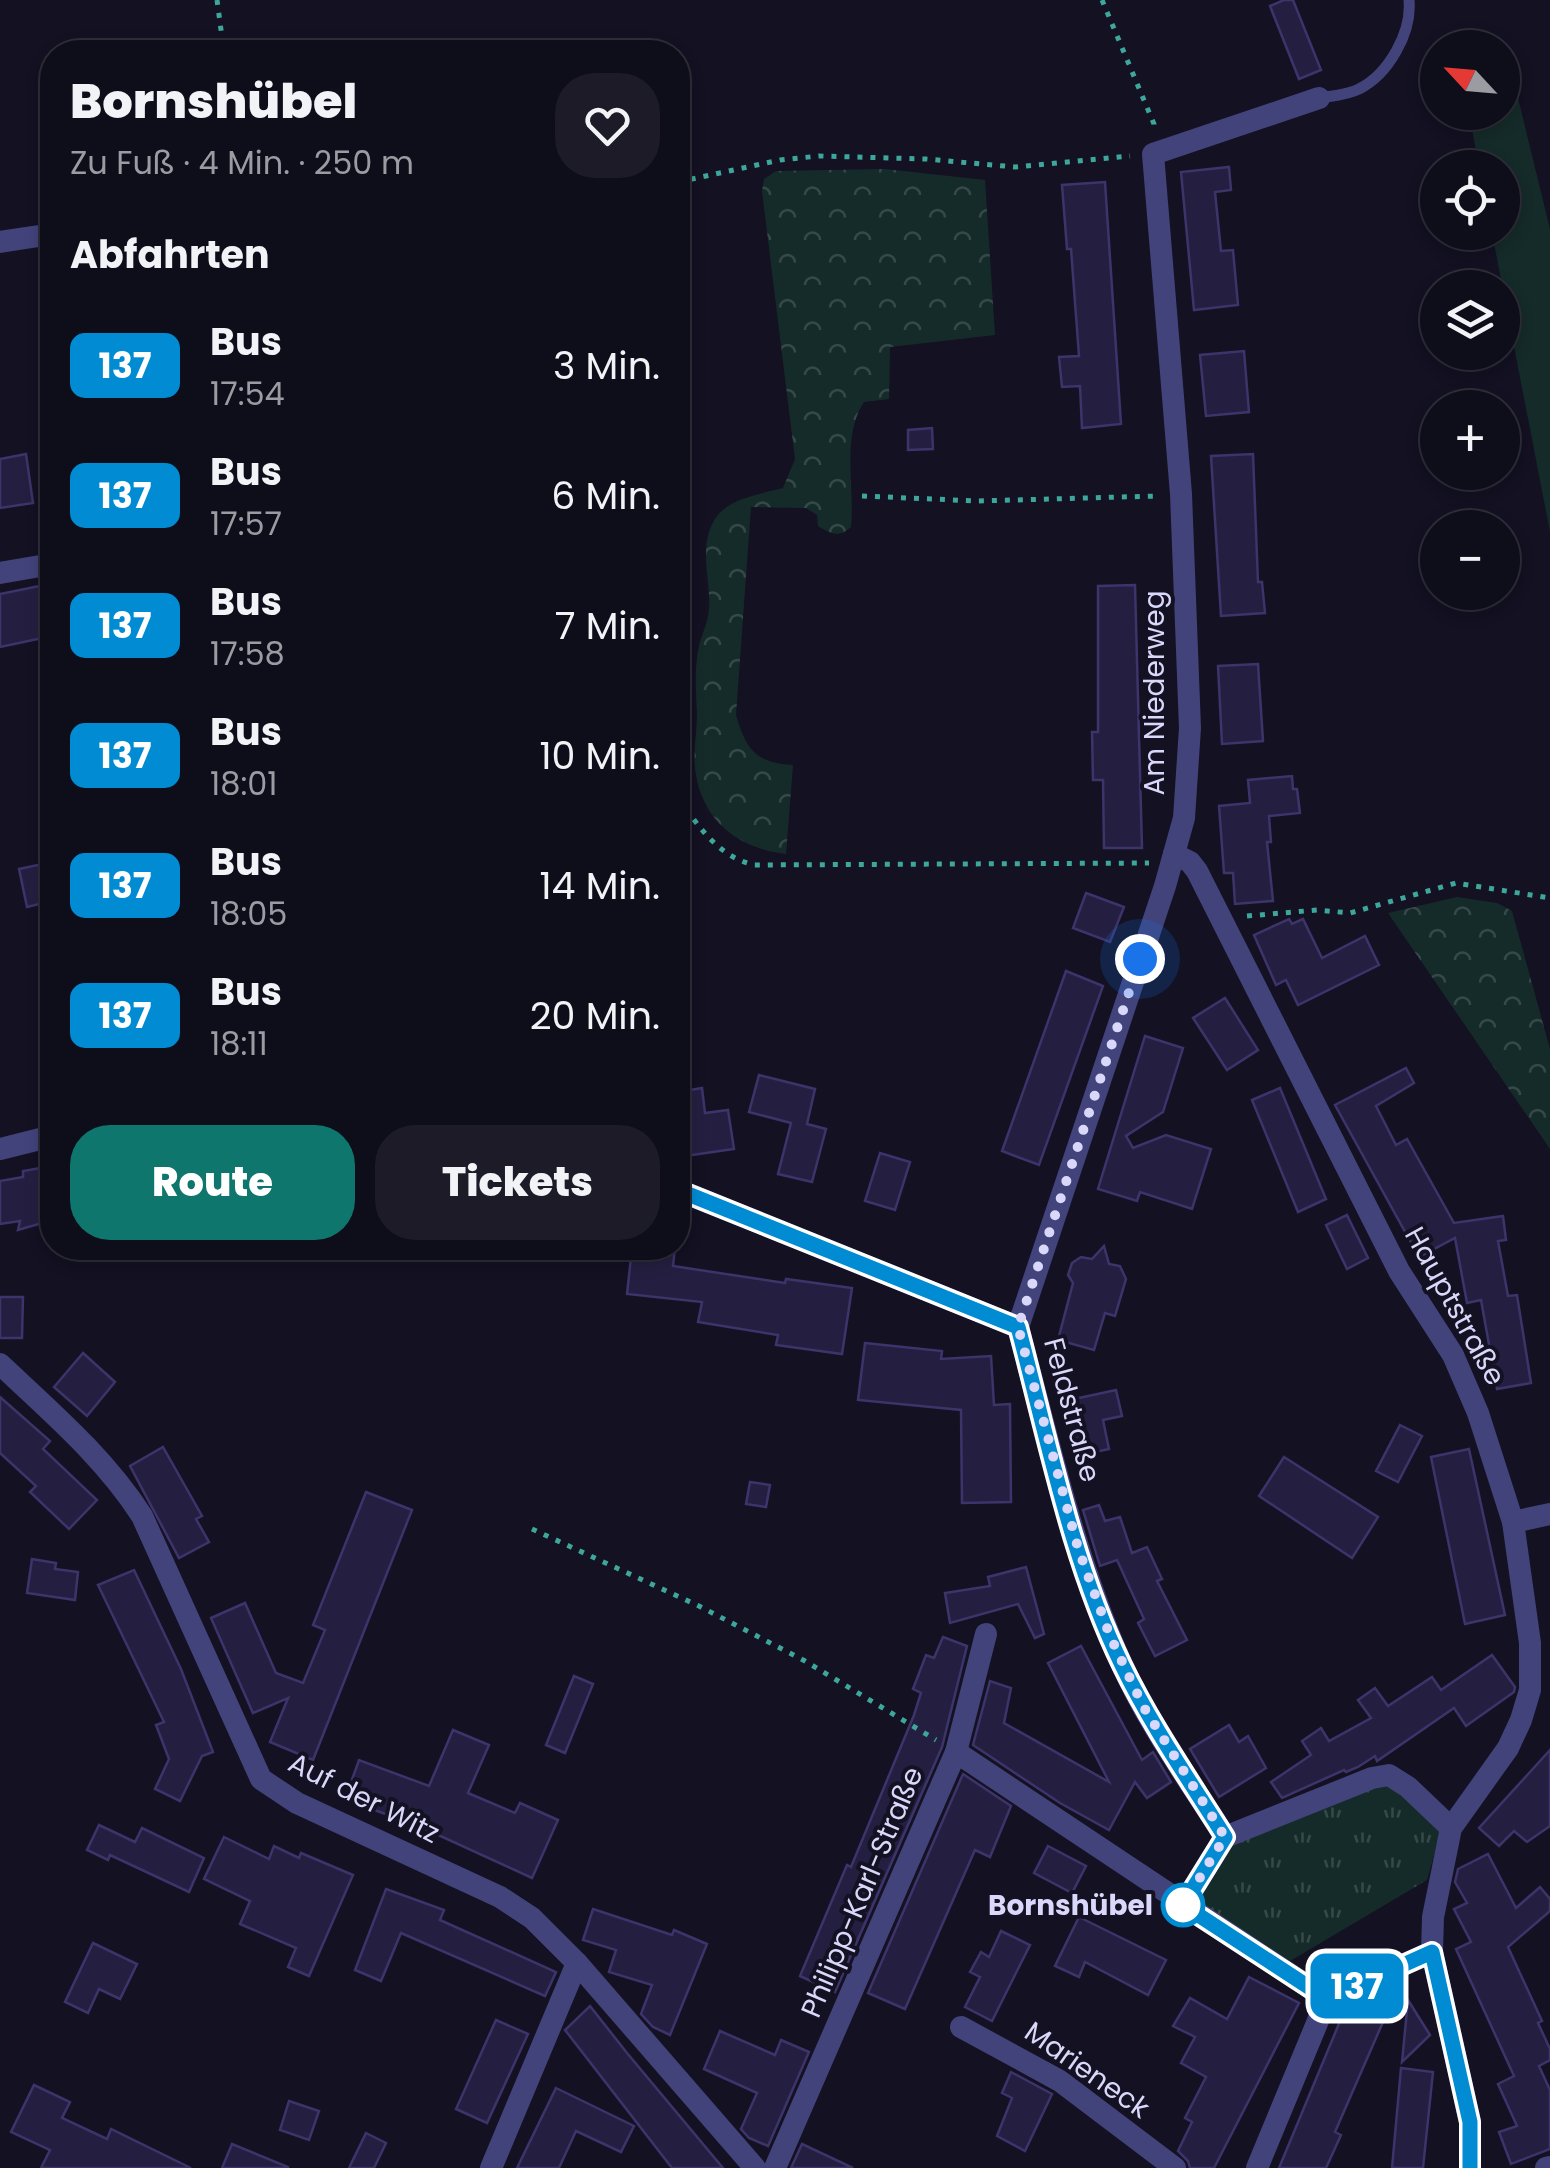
<!DOCTYPE html>
<html lang="de">
<head>
<meta charset="utf-8">
<style>
	body { margin:0; font-family:Poppins,sans-serif; background:#1c1b27; color:#f1f3f6; height:100vh; display:flex; flex-direction:column; font-size:38px; white-space:nowrap }
	* { box-sizing:border-box; margin:0 }
	p { font-size:32px; color:#9b9ca2 }
	.icon { flex:none; width:55px; height:55px; fill:none; stroke:currentColor; stroke-width:2; stroke-linecap:round; stroke-linejoin:round }
	.map { position:relative; flex:1; overflow:hidden }
	.sheet { position:absolute; left:40px; top:40px; width:650px; height:1220px; display:flex; flex-direction:column; background:#0e0d1a; border-radius:40px; box-shadow:0 5px 15px #0003,0 0 0 2px #2e2d39 }
	.sheet>* { flex:none }
	.badge { padding:0 20px; border-radius:15px; font-size:35px; line-height:65px }
	.needle { width:65px; rotate:296deg }
	.controls { position:absolute; left:1420px; top:30px; display:grid; gap:20px }
	.controls a { display:grid; place-items:center; width:100px; height:100px; border-radius:50%; background:#0e0d1a; box-shadow:0 5px 15px #0003,0 0 0 2px #2e2d39; font-size:50px }
	.you { position:absolute; width:50px; height:50px; margin:-25px; border:8px solid #fff; border-radius:50%; background:#1a73e8; box-shadow:0 0 0 15px #1a73e833 }
	.map>.badge { position:absolute; translate:-50% -50%; box-shadow:0 0 0 5px #fff }
	h2 { padding:0 30px; font-size:38px; line-height:90px }
	.round { display:grid; place-items:center; flex:none; width:105px; height:105px; border-radius:40px; background:#1c1b27 }
	.summary { display:flex; align-items:center; justify-content:space-between; height:170px; padding:0 30px }
	h1 { font-size:48px; font-weight:800; line-height:75px }
	.cta { display:flex; gap:20px; margin-top:auto; padding:20px 30px }
	.cta a { flex:1; height:115px; border-radius:40px; background:#0f766e; color:#fff; font-size:40px; font-weight:800; line-height:115px; text-align:center }
	.cta a+a { background:#1c1b27; color:#f1f3f6 }
	ul { padding:0; list-style:none }
	li { display:flex; align-items:center; gap:30px; height:130px; padding:0 30px }
	li div { flex:1 }
	li b { display:block; font-size:38px }
	li em { font-style:normal }
	li .badge { min-width:110px; font-weight:700; text-align:center }
	.map>svg:first-child { display:block }
</style>
</head>
<body>
<div class="map">
<svg width="1550" height="2168" viewBox="0 0 1550 2168">
	<defs>
		<pattern id="forest-crowns" width="20" height="18" patternUnits="userSpaceOnUse" patternTransform="scale(2.5)"><rect width="20" height="18" fill="#152b29"/><path d="M2 6a3 3 0 1 1 6 0M12 15a3 3 0 1 1 6 0" fill="none" stroke="#364949"/></pattern>
		<pattern id="park-tufts" width="24" height="20" patternUnits="userSpaceOnUse" patternTransform="scale(2.5)"><rect width="24" height="20" fill="#152b29"/><path d="M3 7l-1-3M5 7V3M7 7l1-3M15 17l-1-3M17 17v-4M19 17l1-3" fill="none" stroke="#364949"/></pattern>
	</defs>
	<rect width="100%" height="100%" fill="#131122"/>
	<path fill="#152b29" d="M1509,61l41,168v303l-58,-299 10,-1v-64l-23,-1 -10,-54 33,-1 1,-49z"/>
	<g fill="url(#forest-crowns)">
		<path d="M885,169l100,11 10,155 -105,12 -1,52 -25,3c-23,34 -9,85 -13,125 -12,11 -20,7 -33,-1l-1,-11 -11,-7 -55,-1 -15,208c10,35 20,48 57,50l-7,89c-45,-5 -82,-31 -90,-79 -4,-19 1,-41 1,-61 -1,-23 -3,-45 2,-68 2,-10 7,-19 9,-29 6,-31 -12,-68 7,-98 13,-21 46,-25 68,-31l12,-29 -33,-268 2,-12 12,-8z"/>
		<path d="M1457,897l40,6 15,8 38,138v100l-162,-236z"/>
	</g>
	<path fill="url(#park-tufts)" d="M1388,1782l53,48 -14,50 -137,81 -95,-60 36,-57z"/>
	<g fill="#241f40" stroke="#3c346a" stroke-width="2.5">
		<path d="M1284,0h9l28,70 -22,9 -29,-73z"/>
		<path d="M1229,167l2,23 -16,2 6,59 12,-1 5,55 -44,5 -13,-138z"/>
		<path d="M1105,182l16,242 -39,4 -2,-42 -18,1 -3,-30 20,-1 -8,-107h-4l-5,-64z"/>
		<path d="M1244,351l5,61 -43,4 -6,-61z"/>
		<path d="M932,428l1,21 -25,1v-20z"/>
		<path d="M26,454l7,49 -33,5v-49z"/>
		<path d="M1253,454l5,128h4l3,31 -44,3 -10,-160z"/>
		<path d="M49,584l3,52 -52,11v-53z"/>
		<path d="M1135,585l7,263h-38l-1,-68h-10l-1,-48h6v-146z"/>
		<path d="M1258,664l5,77 -41,3 -4,-78z"/>
		<path d="M1292,776l1,13h4l3,24 -31,3 2,26h-4l6,59 -38,3 -2,-31h-9l-5,-67 31,-3 -2,-23z"/>
		<path d="M52,862v39l-25,6 -8,-38z"/>
		<path d="M1086,893l38,14 -14,35 -37,-14z"/>
		<path d="M1289,919l3,5 11,-5 19,39 43,-22 14,29 -81,40 -12,-25 -10,5 -22,-50z"/>
		<path d="M1066,971l37,15 -64,179 -37,-14z"/>
		<path d="M1225,998l33,52 -31,20 -34,-52z"/>
		<path d="M1145,1036l38,12 -20,64 -37,24 7,12 33,-13 45,14 -19,60 -52,-17 -3,9 -39,-12z"/>
		<path d="M1406,1068l8,15 -38,23 20,39 11,-6 47,84 49,-7 3,24 -8,1 10,55 9,-1 14,88 -34,6 -16,-89 -14,3 -12,-65 -36,19 -84,-152z"/>
		<path d="M759,1075l56,14 -8,35 19,5 -14,53 -34,-8 13,-51 -42,-11z"/>
		<path d="M702,1088l3,25 23,-3 6,39 -56,8v-65z"/>
		<path d="M1280,1088l46,111 -28,13 -46,-112z"/>
		<path d="M880,1153l30,9 -15,48 -30,-9z"/>
		<path d="M52,1166v37l-5,1 2,17 -31,9 2,-9 -20,3v-43l23,-4v-6z"/>
		<path d="M1347,1215l21,43 -21,11 -21,-44z"/>
		<path d="M1104,1246l5,18 11,2 6,13 -11,37 -10,-3 -11,37 -36,-10 15,-57 -5,-8 4,-12 9,-6 11,2z"/>
		<path d="M632,1248h43l-2,18 112,17 1,-4 66,9 -10,66 -66,-9 2,-10 -80,-13 4,-20 -75,-8z"/>
		<path d="M0,1297h23l-1,41h-22z"/>
		<path d="M865,1343l77,8 -1,8 50,-3 3,49 16,-1 1,98 -49,1 -1,-93 -103,-10z"/>
		<path d="M83,1353l32,29 -28,34 -33,-29z"/>
		<path d="M1116,1390l6,26 -19,4 6,29 -33,7 -11,-55z"/>
		<path d="M0,1397l50,44 -7,8 54,51 -28,29 -39,-37 6,-6 -36,-33z"/>
		<path d="M1400,1425l22,11 -24,46 -22,-11z"/>
		<path d="M163,1447l39,69 -6,3 13,23 -30,16 -49,-92z"/>
		<path d="M1469,1449l36,166 -40,9 -34,-167z"/>
		<path d="M1284,1457l94,60 -26,41 -93,-62z"/>
		<path d="M750,1482l20,3 -4,22 -20,-3z"/>
		<path d="M366,1492l46,18 -99,250 -43,-18 18,-44 -35,15 -42,-95 34,-15 31,70 27,10 22,-53 -12,-5z"/>
		<path d="M1099,1505l6,16 15,-4 12,36 15,-6 15,32 -5,2 30,59 -32,16 -17,-33 6,-4 -27,-59 -17,6 -17,-56z"/>
		<path d="M32,1559l24,4 -1,6 23,3 -3,28 -48,-7z"/>
		<path d="M1026,1567l18,67 -9,4 -17,-34 -68,19 -5,-30 45,-7 -2,-9z"/>
		<path d="M134,1570l47,99 32,83 -11,4 -22,45 -25,-12 14,-30 -13,-34 8,-3 -66,-137z"/>
		<path d="M943,1637l24,9 -25,101 -107,245 -35,-16 47,-111 4,2 63,-152 7,-22 -8,-4 13,-34 8,3z"/>
		<path d="M1081,1646l61,114 11,-8 18,30 -24,16 -12,-16 -26,48 -49,-27 -87,-58 17,-64 21,7 -7,35 105,59 -61,-119z"/>
		<path d="M1492,1655l23,32 -1,5 -48,34 -12,-18 -77,53 -2,-5 -17,11 -12,5 -2,-2 -62,28 -11,-16 40,-27 -9,-14 19,-13 8,13 42,-23 -13,-18 17,-12 13,18 44,-29 9,13z"/>
		<path d="M574,1676l19,8 -28,69 -19,-8z"/>
		<path d="M1229,1725l10,17 9,-6 18,32 -47,29 -29,-48z"/>
		<path d="M453,1730l36,15 -21,48 47,20 5,-10 38,17 -26,58 -109,-50 -78,-29 14,-39 70,26z"/>
		<path d="M1550,1750v76l-23,16 -13,-11 -15,15 -20,-18z"/>
		<path d="M963,1774l48,32 -21,51 -15,-7 -70,159 -37,-16z"/>
		<path d="M99,1825l36,17 7,-14 62,30 -15,34 -79,-37 -2,5 -21,-10z"/>
		<path d="M224,1837l45,22 5,-13 25,12 2,-5 52,22 -44,101 -21,-9 8,-19 -56,-24 10,-23 -46,-22z"/>
		<path d="M1048,1846l38,20 -14,27 -38,-20z"/>
		<path d="M1488,1854l28,54 24,-21 10,12v12l-42,36 34,74 -4,2 12,26v11l-11,6 11,24v59l-39,15 -12,-32 18,-6 -19,-42 16,-8 -58,-127 15,-7 -17,-33 13,-6 -12,-21 3,-13z"/>
		<path d="M386,1889l58,21 -4,10 116,52 -11,24 -144,-63 -20,48 -26,-11z"/>
		<path d="M593,1909l79,26 2,-5 33,14 -37,91 -17,-8 -12,-13 11,-29 -43,-13 7,-22 -33,-10z"/>
		<path d="M1079,1917l87,43 -18,35 -63,-33 -6,15 -24,-11z"/>
		<path d="M1001,1931l29,14 -38,76 -27,-14 15,-30 -10,-5 11,-20 8,5z"/>
		<path d="M93,1943l44,21 -17,35 -21,-10 -11,24 -23,-11z"/>
		<path d="M1249,1977l50,26 -85,165h-24l-2,-7 -10,-10 14,-29 -7,-4 21,-41 -25,-14 14,-26 -22,-11 17,-28 37,21z"/>
		<path d="M1400,1983l-65,149 6,3 -15,33h-47l64,-154z"/>
		<path d="M1408,2000l22,35 -28,27z"/>
		<path d="M590,2006l37,47 96,115h-51l-107,-138z"/>
		<path d="M496,2020l32,14 -41,89 -31,-14z"/>
		<path d="M720,2031l55,24 6,-15 28,12 -41,94 -19,-8 -8,-9 16,-36 -53,-24z"/>
		<path d="M1401,2068l32,4 -10,96h-31z"/>
		<path d="M1011,2072l41,22 -27,57 -28,-15 15,-38 -10,-5z"/>
		<path d="M34,2085l36,17 -8,16 45,21 4,-10 80,39h-150l9,-18 -39,-18z"/>
		<path d="M556,2088l78,38 -13,26 -45,-21 -17,37h-42z"/>
		<path d="M289,2101l30,10 -10,29 -29,-10z"/>
		<path d="M366,2133l20,10 -12,25h-25z"/>
		<path d="M232,2144l56,23v1h-66z"/>
		<path d="M802,2144l51,24h-62z"/>
	</g>
	<g fill="none" stroke-linecap="round" stroke-linejoin="round">
		<g stroke="#3ea79b" stroke-width="5" stroke-dasharray="5 8" stroke-linecap="butt">
			<path d="M217,0l7,52"/>
			<path d="M1102,0l52,124v7"/>
			<path d="M678,182l102,-22 39,-4 107,3 89,8 115,-11"/>
			<path d="M862,496l116,5 180,-5"/>
			<path d="M686,809c19,26 36,48 68,56l395,-2"/>
			<path d="M1247,916l70,-6 33,3 106,-30 94,15"/>
			<path d="M532,1529l167,77 106,55 131,79"/>
		</g>
		<path stroke="#42437b" stroke-width="11" d="M1319,98c12,-2 29,-3 40,-9 30,-15 53,-57 50,-89"/>
		<g stroke="#42437b" stroke-width="22">
			<path d="M0,242l52,-8"/>
			<path d="M0,573l52,-9"/>
			<path d="M1174,854l16,8 7,9 202,400 54,84 25,58 35,109 17,121v47l-9,30 -13,28 -57,80 -18,89 -1,35 38,170v46"/>
			<path d="M0,1149l52,-13"/>
			<path d="M678,1190l340,137"/>
			<path d="M1018,1327l147,-441 19,-68 6,-90 -9,-234 -28,-340 166,-56"/>
			<path d="M1018,1327c30,111 55,225 101,331 27,63 69,121 106,179"/>
			<path d="M0,1364c51,48 104,93 142,152l119,263 36,24 203,94 32,21 45,45 178,205"/>
			<path d="M1513,1522l37,-8"/>
			<path d="M956,1752l371,247"/>
			<path d="M1183,1905l42,-68 147,-59 17,-3 19,12 43,41"/>
			<path d="M961,2027l99,54 115,87"/>
			<path d="M491,2168l86,-205"/>
			<path d="M775,2168l181,-416 30,-118"/>
			<path d="M1257,2168l70,-169 105,-47"/>
			<path d="M1546,2168l4,-1"/>
		</g>
	</g>
	<g fill="none" stroke-linecap="round" stroke-linejoin="round">
		<g stroke="#fff" stroke-width="22">
			<path id="line" d="M678,1190l340,137c30,112 53,233 104,338 29,60 68,116 103,172l-42,68 144,94 105,-47 38,170v46"/>
		</g>
		<use href="#line" stroke="#008bd2" stroke-width="15"/>
		<path stroke="#d9d7fa" stroke-width="10" stroke-dasharray="0 18" d="M1140,959l-122,368 60,221 32,88 33,70 82,131 -42,68"/>
	</g>
	<circle fill="#fff" stroke="#008bd2" stroke-width="5" cx="1183" cy="1905" r="20"/>
	<g text-anchor="middle" dominant-baseline="central" stroke-width="8" stroke-linejoin="round" paint-order="stroke">
		<g font-size="28" fill="#d9d7fa" stroke="#131122">
			<text transform="translate(1154 693) rotate(-90)">Am Niederweg</text>
			<text transform="translate(1455 1306) rotate(61)">Hauptstraße</text>
			<text transform="translate(1072 1410) rotate(75)">Feldstraße</text>
			<text transform="translate(364 1798) rotate(27)">Auf der Witz</text>
			<text transform="translate(862 1892) rotate(-67)">Philipp-Karl-Straße</text>
			<text transform="translate(1087 2070) rotate(35)">Marieneck</text>
		</g>
		<g font-size="28" font-weight="bold" fill="#d9d7fa" stroke="#131122" text-anchor="end">
			<text x="1153" y="1905">Bornshübel</text>
		</g>
	</g>
</svg>
<div class="controls">
<a><svg class="needle" viewBox="-14 -14 28 28"><path d="M0-13l5 13h-10z" fill="#e53935"/><path d="M0 13l5-13h-10z" fill="#9b9ca2"/></svg></a>
<a><svg class="icon" aria-label="locate" viewBox="0 0 24 24"><circle cx="12" cy="12" r="6"/><path d="M12 2v4M12 18v4M2 12h4M18 12h4"/></svg></a>
<a><svg class="icon" aria-label="layers" viewBox="0 0 24 24"><path d="M12 4l9 5-9 5-9-5zM3 14l9 5 9-5"/></svg></a>
<a>+</a>
<a>−</a>
</div>
<div class="you" style="left:1140px;top:959px"></div>
<b class="badge" style="left:1357px;top:1986px;background:#008bd2;color:#fff">137</b>
<section class="sheet">
<div class="summary"><div><h1>Bornshübel</h1><p>Zu Fuß · 4 Min. · 250 m</p></div><a class="round"><svg class="icon" aria-label="heart" viewBox="0 0 24 24"><path d="M12 20l-8-8c-3-5 5-10 8-4 3-6 11-1 8 4z"/></svg></a></div>
<h2>Abfahrten</h2>
<ul>
<li><span class="badge" style="background:#008bd2;color:#fff">137</span><div><b>Bus</b><p>17:54</p></div><em>3 Min.</em></li>
<li><span class="badge" style="background:#008bd2;color:#fff">137</span><div><b>Bus</b><p>17:57</p></div><em>6 Min.</em></li>
<li><span class="badge" style="background:#008bd2;color:#fff">137</span><div><b>Bus</b><p>17:58</p></div><em>7 Min.</em></li>
<li><span class="badge" style="background:#008bd2;color:#fff">137</span><div><b>Bus</b><p>18:01</p></div><em>10 Min.</em></li>
<li><span class="badge" style="background:#008bd2;color:#fff">137</span><div><b>Bus</b><p>18:05</p></div><em>14 Min.</em></li>
<li><span class="badge" style="background:#008bd2;color:#fff">137</span><div><b>Bus</b><p>18:11</p></div><em>20 Min.</em></li>
</ul>
<div class="cta"><a>Route</a><a>Tickets</a></div>
</section>
</div>
</body>
</html>
